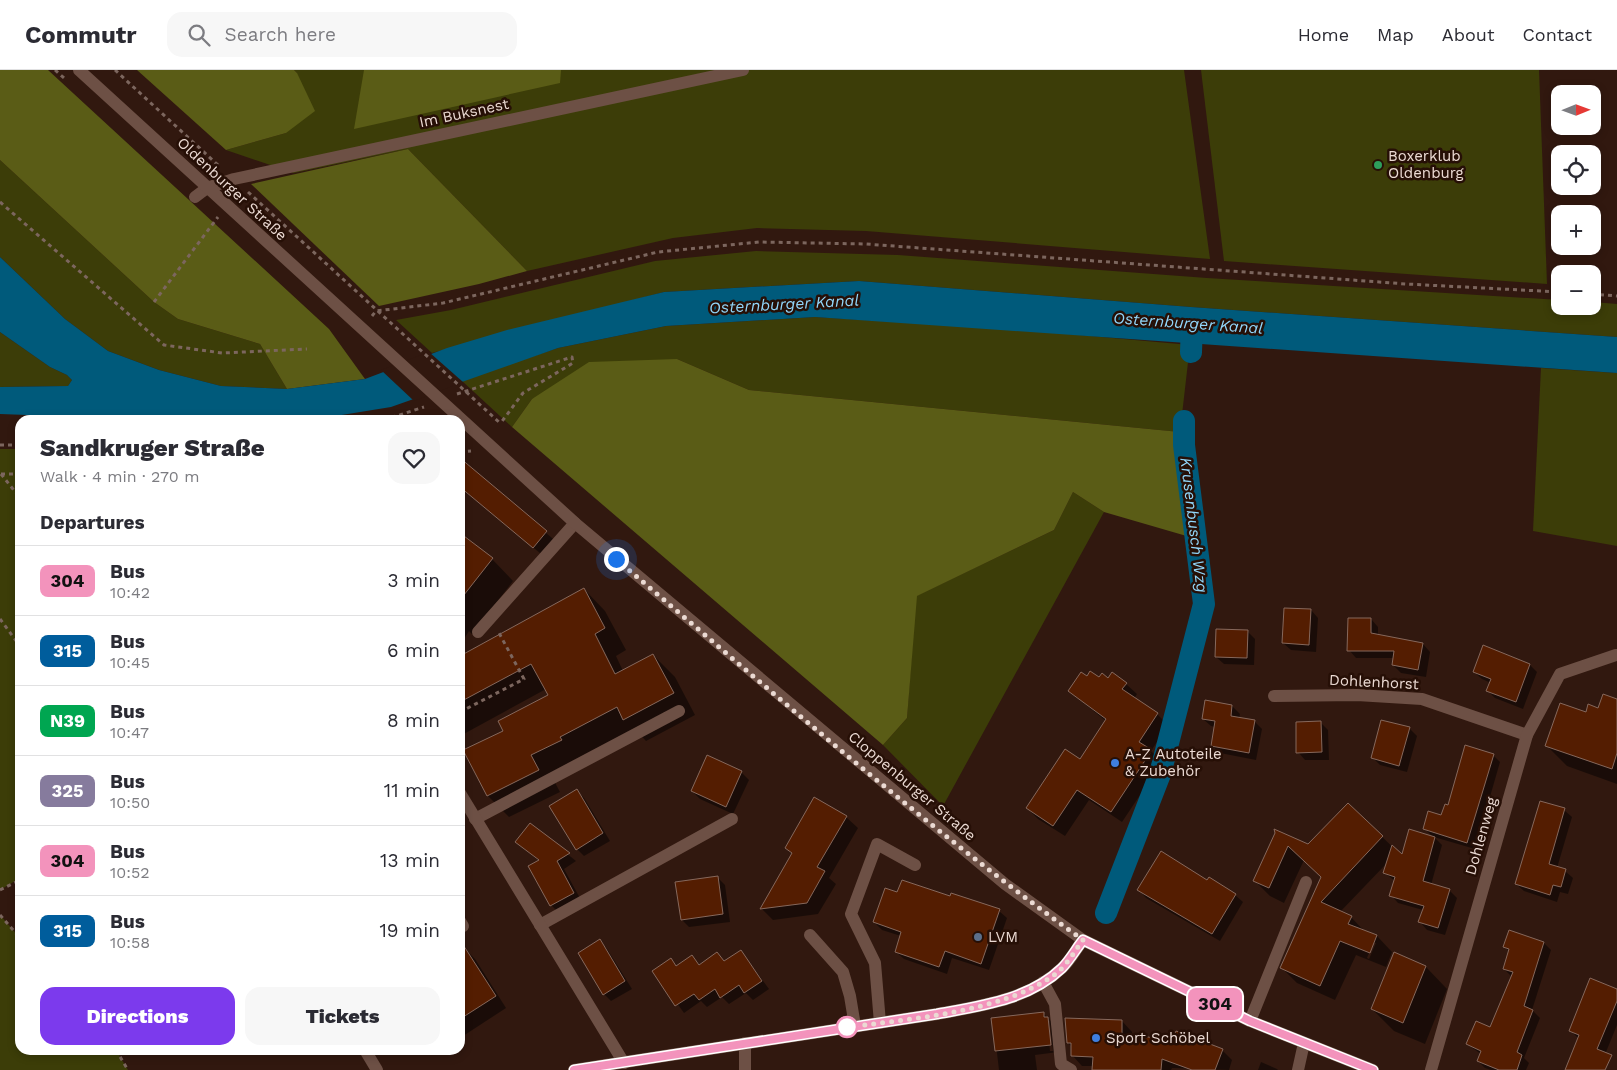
<!DOCTYPE html>
<html lang="en">
<head>
<meta charset="utf-8">
<style>
	body { margin:0; font-family:"Work Sans",sans-serif; background:#f7f7f7; color:#2b2b33; height:100vh; display:flex; flex-direction:column; font-size:19px; white-space:nowrap }
	* { box-sizing:border-box; margin:0 }
	p { font-size:16px; color:#7c7c81 }
	.icon { flex:none; width:28px; height:28px; fill:none; stroke:currentColor; stroke-width:2; stroke-linecap:round; stroke-linejoin:round }
	.map { position:relative; flex:1; overflow:hidden }
	.side { position:absolute; left:15px; top:345px; width:450px; height:640px; display:flex; flex-direction:column; background:#fff; border-radius:15px; box-shadow:0 2px 8px #0003 }
	.side>* { flex:none }
	.badge { padding:0 10px; border-radius:8px; font-size:18px; line-height:32px }
	.needle { width:32px; rotate:89deg }
	.tools { position:absolute; left:1551px; top:15px; display:grid; gap:10px }
	.tools a { display:grid; place-items:center; width:50px; height:50px; border-radius:10px; background:#fff; box-shadow:0 2px 8px #0003; font-size:25px }
	.you { position:absolute; width:25px; height:25px; margin:-12px; border:4px solid #fff; border-radius:50%; background:#1a73e8; box-shadow:0 0 0 8px #1a73e833 }
	.map>.badge { position:absolute; translate:-50% -50%; box-shadow:0 0 0 2px #fff }
	h2 { padding:0 25px; font-size:19px; line-height:45px }
	.round { display:grid; place-items:center; flex:none; width:52px; height:52px; border-radius:15px; background:#f7f7f7 }
	.head { display:flex; align-items:center; justify-content:space-between; height:85px; padding:0 25px }
	h1 { font-size:24px; font-weight:800; line-height:38px }
	.action { display:flex; gap:10px; margin-top:auto; padding:10px 25px }
	.action a { flex:1; height:58px; border-radius:15px; background:#7c3aed; color:#fff; font-size:20px; font-weight:800; line-height:58px; text-align:center }
	.action a+a { background:#f7f7f7; color:#2b2b33 }
	ul { padding:0; list-style:none }
	li { display:flex; align-items:center; gap:15px; height:70px; padding:0 25px; border-top:1px solid #e1e1e2 }
	li div { flex:1 }
	li b { display:block; font-size:19px }
	li em { font-style:normal }
	li .badge { min-width:55px; font-weight:700; text-align:center }
	header { display:flex; align-items:center; gap:30px; box-sizing:border-box; height:70px; padding:0 25px; background:#fff; border-bottom:1px solid #e1e1e2 }
	header strong { font-size:24px }
	nav { display:flex; gap:28px; margin-inline-start:auto; font-size:18px }
	.search { width:350px; height:45px; background:#f7f7f7; display:flex; align-items:center; gap:12px; box-sizing:border-box; padding:0 18px; border-radius:15px; color:#7c7c81; font-size:19px }
	.map>svg:first-child { display:block }
</style>
</head>
<body>
<header>
<strong>Commutr</strong>
<div class="search"><svg class="icon" aria-label="search" viewBox="0 0 24 24"><circle cx="10" cy="10" r="6"/><path d="M15 15l6 6"/></svg>Search here</div>
<nav><a>Home</a><a>Map</a><a>About</a><a>Contact</a></nav>
</header>
<div class="map">
<svg width="1617" height="1000" viewBox="0 0 1617 1000">
	<rect width="100%" height="100%" fill="#31180f"/>
	<g fill="#3c3d08">
		<path d="M294,0h890l26,189 -344,-28 -109,-3 -84,10 -146,33 -119,-122 -114,24 -68,-23 60,-17 11,-60z"/>
		<path d="M1201,0h338l8,214 -323,-23z"/>
		<path d="M0,90l154,142 24,17 82,25 27,45 -66,-3 -62,-16 -51,-19 -43,-32 -65,-62z"/>
		<path d="M756,181l142,4 309,23 353,22v6h32l1,-4 24,2v33l-426,-30 -332,-26 -195,11 -232,61 -36,-33 55,-10 204,-49z"/>
		<path d="M815,247l197,12 178,16 -10,87 -431,-42 -72,-31 -145,40 -20,28 -51,-47 97,-32 108,-22z"/>
		<path d="M0,262l50,35 17,8 5,5 -4,6 -68,1z"/>
		<path d="M1541,298l76,5v173l-84,-15z"/>
		<path d="M0,379h20v429l-20,12z"/>
		<path d="M1073,422l31,20 -161,294 -60,-61 24,-27 9,-122 138,-66z"/>
		<path d="M0,845l20,23v112h96l12,20h-128z"/>
	</g>
	<g fill="#5a5c16">
		<path d="M0,0h48l281,259 36,50 -78,10 -27,-45 -82,-25 -24,-17 -154,-142z"/>
		<path d="M137,0h157l3,3 18,38 -29,22 -60,17z"/>
		<path d="M364,0h197l-1,13 -206,46z"/>
		<path d="M408,79l119,122 -48,13 -100,22 -128,-122z"/>
		<path d="M677,289l72,31 431,42 10,105 -86,-25 -31,-20 -19,38 -137,66 -10,122 -24,27 -371,-318 20,-28 57,-37z"/>
	</g>
	<path fill="#005a7b" d="M0,187l65,62 43,32 51,19 62,16 66,3 78,-10 82,-31 60,-18 157,-38 195,-11 332,26 426,30v36l-802,-56 -149,9 -108,22 -167,59 -80,13h-149l-162,-6v-27l68,-1 4,-6 -5,-5 -17,-8 -50,-35z"/>
	<path fill="#31180f" d="M429,282l34,30 -49,19 -33,-31z"/>
	<g fill="#0007" fill-rule="evenodd">
		<path d="M460,391l98,82 -12,15 -86,-71z"/>
		<path d="M460,464l32,25 21,22 -41,53 -3,-3 -9,14z"/>
		<path d="M584,519l21,22 21,39 -10,6 7,15 30,-16 22,22 20,38 -49,26 -10,-11 -84,47 8,15 -51,25 -21,-21 16,-65 46,-35 -4,-7 -86,47v-79z"/>
		<path d="M1311,540l7,8 -2,34 -25,-2 -8,-7z"/>
		<path d="M1371,549l7,8v9l45,8 7,8 -4,25 -25,-4 -8,-8 1,-7h-38l-7,-8z"/>
		<path d="M1247,561l8,8 -1,26 -30,-1 -8,-7z"/>
		<path d="M1484,577l46,18 7,7 -14,37 -28,-11 -7,-7 3,-8 -9,-4 -8,-7z"/>
		<path d="M1087,607l39,7 11,10 -3,5 23,15 11,11 -17,26 11,11 -40,60 -33,-22 -24,36 -27,-17 -11,-11 53,-48 26,-39 -37,-30z"/>
		<path d="M1617,630v84l-50,-18 -21,-21 40,-31z"/>
		<path d="M1232,636l8,8 -1,4 15,3 8,8 -6,31 -36,-7 -8,-7 3,-19 -4,-1 -8,-7z"/>
		<path d="M1321,653l7,7 1,30h-24l-7,-8z"/>
		<path d="M1409,658l8,8 -10,36 -27,-7 -7,-7z"/>
		<path d="M1493,685l7,7 -25,87 -41,-12 8,8 -11,40 18,5 8,8 -12,37 -18,-5 -7,-8 3,-12 -25,-7 -7,-8 4,-14 -10,-8 3,-11 -48,50 11,5 15,16 11,3 15,16 -6,15 -30,-12 -21,45 -38,-17 -15,-15 40,-91 -18,-17 -20,43 -14,-7 -15,-15 21,-48 -1,-3 34,16 39,-42 55,53 30,-20 -8,-8 17,-12zM1373,873h3l-7,16 -2,-1z"/>
		<path d="M741,702l8,8 -16,34 -33,-15 -8,-8z"/>
		<path d="M577,721l7,7 26,43 -26,15 -7,-7z"/>
		<path d="M1564,740l8,7 -15,51 8,3 8,7 -5,16 -8,-2 -3,10 -33,-11 -8,-7z"/>
		<path d="M846,747l12,11 -29,50 7,6 -18,30 -45,6 -11,-11 31,-54 -7,-7z"/>
		<path d="M530,754l46,37 -12,8 17,31 -22,13 -8,-8 -12,-44 -23,-19z"/>
		<path d="M717,807l8,8 5,37 -41,5 -7,-7z"/>
		<path d="M1208,812l27,13 8,7 -23,39 -74,-43 -7,-8z"/>
		<path d="M898,824l101,17 8,7 -18,52 -37,-12 -5,16 -43,-15 -8,-7 5,-16 -19,-6 -8,-8z"/>
		<path d="M600,871l7,8 25,40 -21,12 -7,-7z"/>
		<path d="M1544,873l7,7 -19,60 8,8 -16,40 5,5 -3,7h-35l-6,-2 -7,-7 3,-7 -14,-10 24,-15 21,-52 -8,-8 6,-17 -5,-5z"/>
		<path d="M463,877l12,12 31,49 -46,30v-89z"/>
		<path d="M741,881l28,38 -16,11 -7,-7 -17,11 -7,-7 -15,10 -6,-6 -17,12 -30,-42 17,-11 6,7 15,-10 8,8 17,-11 8,8z"/>
		<path d="M1395,884l31,13 21,22 -22,55 -31,-13 -22,-22z"/>
		<path d="M1617,921v34l-11,27 -20,-6 -16,-16z"/>
		<path d="M1043,943l8,8 7,31 -23,3 2,15h-38l-6,-51zM1047,948l3,3 3,30h-3z"/>
		<path d="M1122,951l10,11v5l42,3 48,10 10,10 -3,10 -57,-2 -1,2h-76l-1,-4h-12l-10,-11v-8l-4,-4z"/>
		<path d="M1261,992l16,7 1,1h-20z"/>
	</g>
	<g fill="none" stroke-linecap="round" stroke-linejoin="round">
		<g stroke="#005a7b" stroke-width="22">
			<path d="M1191,282l1,-29"/>
			<path d="M1106,843l54,-139 44,-170 -20,-159v-24"/>
		</g>
	</g>
	<g fill="#541d01" stroke="#86685c">
		<path d="M460,388l87,73 -14,17 -73,-61z"/>
		<path d="M460,463l33,25 -33,42z"/>
		<path d="M584,518l21,40 -10,6 20,40 38,-20 21,39 -51,27 -6,-13 -57,30 2,3 -31,15 8,15 -52,26 -24,-46 40,-19 -5,-10 50,-26 -17,-31 -71,38v-46z"/>
		<path d="M1284,538l27,1 -2,36 -27,-2z"/>
		<path d="M1348,548h23v15l52,10 -5,27 -26,-5 2,-14h-47z"/>
		<path d="M1216,559l32,1 -1,28 -32,-1z"/>
		<path d="M1483,575l47,19 -14,38 -30,-11 5,-12 -18,-7z"/>
		<path d="M1090,601l9,6 3,-4 6,5 4,-6 15,11 -5,6 36,24 -19,29 13,8 -41,62 -34,-22 -24,36 -27,-18 39,-59 15,10 26,-40 -38,-28 13,-19 6,4z"/>
		<path d="M1603,624l14,5v54l-5,16 -67,-23 15,-43 26,9 2,-8 10,4z"/>
		<path d="M1205,630l27,5 -1,11 24,4 -6,33 -38,-7 4,-25 -13,-2z"/>
		<path d="M1381,650l29,7 -11,39 -28,-8z"/>
		<path d="M1321,651l1,31 -26,1v-31z"/>
		<path d="M1465,675l29,9 -27,89 -44,-14 5,-18 13,4 4,-11 3,1z"/>
		<path d="M707,685l35,16 -16,36 -35,-16z"/>
		<path d="M577,719l26,44 -27,17 -27,-44z"/>
		<path d="M814,727l33,19 -30,51 8,4 -18,32 -47,6 32,-56 -7,-5z"/>
		<path d="M1540,731l25,7 -16,56 17,5 -5,18 -8,-2 -3,10 -35,-11z"/>
		<path d="M1348,733l35,33 -62,66 31,14 -4,8 29,11 -7,18 -30,-12 -20,45 -40,-18 41,-91 -33,-31 -19,42 -16,-7 22,-48 -1,-4 34,15z"/>
		<path d="M530,753l40,30 -13,8 17,32 -24,13 -22,-40 11,-6 -24,-18z"/>
		<path d="M1409,759l26,8 -12,44 27,8 -12,39 -20,-6 6,-16 -35,-10 6,-19 -12,-4 9,-28 10,9z"/>
		<path d="M1161,781l46,29 2,-3 27,17 -24,40 -75,-44z"/>
		<path d="M718,806l5,38 -42,6 -6,-38z"/>
		<path d="M902,810l48,16 1,-3 49,16 -19,55 -36,-13 -6,16 -44,-15 6,-20 -28,-10 12,-34 12,4z"/>
		<path d="M1509,860l35,12 -20,64 9,4 -16,42 5,3 -5,15h-18l-22,-9 4,-10 -15,-7 10,-23 14,6 23,-55 -10,-3 6,-20 -6,-2z"/>
		<path d="M600,869l25,42 -22,14 -25,-42z"/>
		<path d="M460,870l36,56 -36,23z"/>
		<path d="M741,880l21,31 -18,12 -5,-8 -19,13 -5,-9 -16,11 -5,-6 -19,12 -23,-35 19,-13 5,8 16,-11 7,10 18,-13 7,9z"/>
		<path d="M1394,882l32,14 -23,57 -32,-14z"/>
		<path d="M1590,908l27,11v12l-20,48 15,6 -7,15h-40l14,-35 -10,-4z"/>
		<path d="M1044,942v5h4l3,28 -56,6 -4,-33z"/>
		<path d="M1065,948l57,2v15l51,4 3,-8 47,18 -8,21h-23l-30,-11 -1,11h-69l1,-13 -22,-1v-13h-4z"/>
	</g>
	<g fill="none" stroke-linecap="round" stroke-linejoin="round">
		<g stroke="#7c665e" stroke-width="3" stroke-dasharray="4 4" stroke-linecap="butt">
			<path d="M55,0l9,8"/>
			<path d="M115,0l104,96"/>
			<path d="M248,122l252,231"/>
			<path d="M0,132l164,143 58,8 85,-4"/>
			<path d="M1592,224l25,2"/>
			<path d="M154,232l64,-85"/>
			<path d="M372,246l4,-5 67,-8 215,-51 101,-10 107,2 540,40 154,8"/>
			<path d="M457,324l115,-37 1,6 -50,30 -23,31"/>
			<path d="M402,346l7,4"/>
			<path d="M384,350l40,-13"/>
			<path d="M0,375h20"/>
			<path d="M460,382l11,-1"/>
			<path d="M1,404l19,24"/>
			<path d="M1,404h19"/>
			<path d="M0,549l20,27"/>
			<path d="M460,642l64,-33 -25,-46"/>
			<path d="M0,820l20,-10"/>
			<path d="M0,845l20,23"/>
			<path d="M116,980l12,20"/>
		</g>
		<g stroke="#6d5045" stroke-width="12">
			<path d="M195,127l12,-9 27,-9 509,-109"/>
			<path d="M478,562l97,-109"/>
			<path d="M475,749l204,-108"/>
			<path d="M460,851l3,5 -3,1"/>
			<path d="M540,855l192,-106"/>
			<path d="M810,865l33,37 7,24 5,30"/>
			<path d="M1043,912l12,22 6,60 10,6"/>
			<path d="M1250,951l56,-139"/>
			<path d="M880,953l-5,-60 -24,-49 26,-70 38,21"/>
			<path d="M365,980l12,20"/>
			<path d="M1298,1000l6,-27"/>
		</g>
		<g stroke="#6d5045" stroke-width="12">
			<path d="M1274,626l83,-1 65,4 105,36"/>
			<path d="M460,723l164,270"/>
			<path d="M745,973v27"/>
			<path d="M1431,1000l96,-335 33,-61 56,-19"/>
		</g>
		<g stroke="#6d5045" stroke-width="12">
			<path d="M79,0l496,453 430,361 78,56 167,81 123,49"/>
			<path d="M574,1000l363,-56c43,-8 92,-14 125,-46 8,-7 14,-19 21,-28"/>
		</g>
	</g>
	<g fill="none" stroke-linecap="round" stroke-linejoin="round">
		<g stroke="#fff" stroke-width="11">
			<path id="line" d="M574,1000l363,-56c43,-8 92,-14 125,-46 8,-8 14,-19 21,-28l167,81 123,49"/>
		</g>
		<use href="#line" stroke="#f393bc" stroke-width="8"/>
		<path stroke="#ebdad3" stroke-width="5" stroke-dasharray="0 9" d="M616,489c153,130 304,264 467,381 -9,12 -17,27 -29,35 -53,38 -148,44 -212,53l5,-1"/>
	</g>
	<circle fill="#2e9e5b" stroke="#260f06" stroke-width="2" cx="1378" cy="95" r="5"/>
	<g fill="#3f7fe0" stroke="#260f06" stroke-width="2">
		<circle cx="1115" cy="693" r="5"/>
		<circle cx="1096" cy="968" r="5"/>
	</g>
	<circle fill="#5c6f8a" stroke="#260f06" stroke-width="2" cx="978" cy="867" r="5"/>
	<circle fill="#fff" stroke="#f393bc" stroke-width="2.5" cx="847" cy="957" r="10"/>
	<g text-anchor="middle" dominant-baseline="central" stroke-width="5" stroke-linejoin="round" paint-order="stroke">
		<g font-size="15" fill="#ebdad3" stroke="#260f06">
			<text transform="translate(464 43) rotate(-12)">Im Buksnest</text>
			<text transform="translate(232 119) rotate(43)">Oldenburger Straße</text>
			<text transform="translate(1374 612) rotate(3)">Dohlenhorst</text>
			<text transform="translate(912 716) rotate(40)">Cloppenburger Straße</text>
			<text transform="translate(1481 766) rotate(-74)">Dohlenweg</text>
		</g>
		<g font-size="15" fill="#ebdad3" stroke="#260f06" text-anchor="start">
			<text x="1388" y="86">Boxerklub<tspan x="1388" dy="17">Oldenburg</tspan></text>
			<text x="1125" y="684">A-Z Autoteile<tspan x="1125" dy="17">&amp; Zubehör</tspan></text>
			<text x="988" y="867">LVM</text>
			<text x="1106" y="968">Sport Schöbel</text>
		</g>
		<g font-size="16" font-style="italic" fill="#91d6fa" stroke="#260f06">
			<text transform="translate(784 234) rotate(-3)">Osternburger Kanal</text>
			<text transform="translate(1188 253) rotate(4)">Osternburger Kanal</text>
			<text transform="translate(1194 455) rotate(83)">Krusenbusch Wzg</text>
		</g>
	</g>
</svg>
<div class="tools">
<a><svg class="needle" viewBox="-14 -14 28 28"><path d="M0-13l5 13h-10z" fill="#e53935"/><path d="M0 13l5-13h-10z" fill="#7c7c81"/></svg></a>
<a><svg class="icon" aria-label="locate" viewBox="0 0 24 24"><circle cx="12" cy="12" r="6"/><path d="M12 2v4M12 18v4M2 12h4M18 12h4"/></svg></a>
<a>+</a>
<a>−</a>
</div>
<div class="you" style="left:616px;top:489px"></div>
<b class="badge" style="left:1215px;top:934px;background:#f393bc;color:#111">304</b>
<section class="side">
<div class="head"><div><h1>Sandkruger Straße</h1><p>Walk · 4 min · 270 m</p></div><a class="round"><svg class="icon" aria-label="heart" viewBox="0 0 24 24"><path d="M12 20l-8-8c-3-5 5-10 8-4 3-6 11-1 8 4z"/></svg></a></div>
<h2>Departures</h2>
<ul>
<li><span class="badge" style="background:#f393bc;color:#111">304</span><div><b>Bus</b><p>10:42</p></div><em>3 min</em></li>
<li><span class="badge" style="background:#005d9c;color:#fff">315</span><div><b>Bus</b><p>10:45</p></div><em>6 min</em></li>
<li><span class="badge" style="background:#00a651;color:#fff">N39</span><div><b>Bus</b><p>10:47</p></div><em>8 min</em></li>
<li><span class="badge" style="background:#867b9d;color:#fff">325</span><div><b>Bus</b><p>10:50</p></div><em>11 min</em></li>
<li><span class="badge" style="background:#f393bc;color:#111">304</span><div><b>Bus</b><p>10:52</p></div><em>13 min</em></li>
<li><span class="badge" style="background:#005d9c;color:#fff">315</span><div><b>Bus</b><p>10:58</p></div><em>19 min</em></li>
</ul>
<div class="action"><a>Directions</a><a>Tickets</a></div>
</section>
</div>
</body>
</html>
